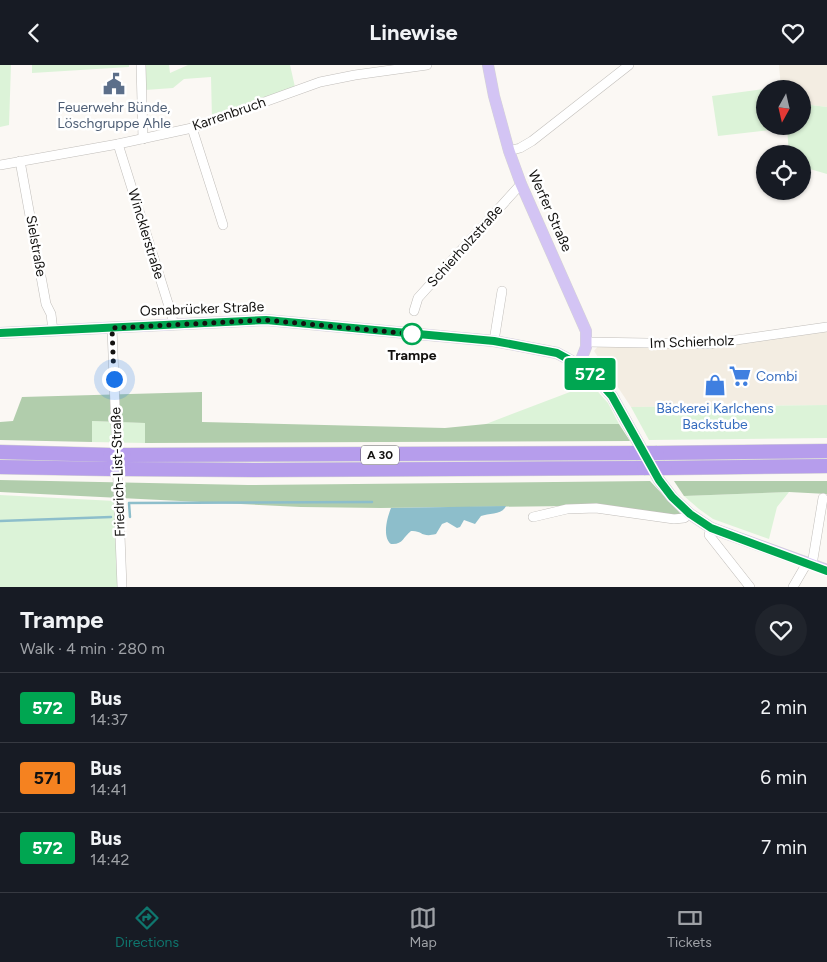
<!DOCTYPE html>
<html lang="en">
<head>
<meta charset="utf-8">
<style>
	body { margin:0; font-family:Figtree,sans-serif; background:#20242c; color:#f1f3f6; height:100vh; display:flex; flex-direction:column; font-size:19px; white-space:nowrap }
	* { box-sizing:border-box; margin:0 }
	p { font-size:16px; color:#9ea1a6 }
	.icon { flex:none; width:28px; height:28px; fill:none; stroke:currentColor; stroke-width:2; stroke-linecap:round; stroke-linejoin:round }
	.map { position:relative; height:522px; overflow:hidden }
	.drawer { display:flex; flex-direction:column; background:#171b24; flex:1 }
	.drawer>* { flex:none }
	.badge { padding:0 10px; border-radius:4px; font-size:18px; line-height:32px }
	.needle { width:32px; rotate:188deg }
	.buttons { position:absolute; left:756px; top:15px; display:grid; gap:10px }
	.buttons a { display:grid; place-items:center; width:55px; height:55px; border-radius:50%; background:#171b24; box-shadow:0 1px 4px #0004; font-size:25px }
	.you { position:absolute; width:25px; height:25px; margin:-12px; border:4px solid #fff; border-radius:50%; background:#1a73e8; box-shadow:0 0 0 8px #1a73e833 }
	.map>.badge { position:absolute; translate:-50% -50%; box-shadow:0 0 0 2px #fff }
	.round { display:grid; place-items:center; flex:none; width:52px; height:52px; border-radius:26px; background:#20242c }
	.overview { display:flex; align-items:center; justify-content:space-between; height:85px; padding:0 20px }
	h1 { font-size:24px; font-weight:700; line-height:38px }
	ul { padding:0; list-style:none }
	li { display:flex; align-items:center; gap:15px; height:70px; padding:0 20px; border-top:1px solid #363941 }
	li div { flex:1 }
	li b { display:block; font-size:19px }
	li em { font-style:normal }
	li .badge { min-width:55px; font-weight:700; text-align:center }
	header { display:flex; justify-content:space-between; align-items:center; height:65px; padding:0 20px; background:#171b24; font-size:22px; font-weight:700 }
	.tab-bar { display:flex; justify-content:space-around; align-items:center; height:70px; border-top:1px solid #363941; background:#171b24; font-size:14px; color:#9ea1a6 }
	.tab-bar a { display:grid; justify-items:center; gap:2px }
	.tab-bar .selected { color:#0f766e }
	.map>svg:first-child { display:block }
</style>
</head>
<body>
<header><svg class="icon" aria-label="back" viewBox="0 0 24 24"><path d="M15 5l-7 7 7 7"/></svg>Linewise<svg class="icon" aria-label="heart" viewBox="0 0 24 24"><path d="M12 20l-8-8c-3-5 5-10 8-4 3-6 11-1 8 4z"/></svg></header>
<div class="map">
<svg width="827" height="522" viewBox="0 0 827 522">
	<rect width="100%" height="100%" fill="#fbf8f4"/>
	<g fill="#f3ede2">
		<path d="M779,0h48v42l-24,-3 -1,-15h-21z"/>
		<path d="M827,265v75l-196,2 -37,-56 5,-6 66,1z"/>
	</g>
	<g fill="#dcf3d8">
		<path d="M0,0h11l-2,60 -9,2z"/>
		<path d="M32,0h97v2l-97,6z"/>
		<path d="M144,0h25l1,8 18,-8h102l5,22 -83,32 -1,-42 -27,2 -11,9 -28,2z"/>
		<path d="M780,22l1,2h-16v37h37l1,-22 24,3v67l-24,-7 -1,-13h-13l-2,-26 -69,8 -6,-40z"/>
		<path d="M591,319l17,19 11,21h-133z"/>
		<path d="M827,340v33l-178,2 -18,-33z"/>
		<path d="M92,356l54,2 -1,20 -53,-1z"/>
		<path d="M789,427l-12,15 -8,32 -56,-20 -14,-10 -15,-13z"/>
		<path d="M0,430l115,6 3,86h-118z"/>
	</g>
	<g fill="#b1cdac">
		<path d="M202,327v30l243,6 41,-4h133l11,17 -485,2v-20l-53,-2v21l-92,-2v-18l13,-1 9,-24z"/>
		<path d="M0,415l248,5 402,-4 31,33 -7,2 -107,-10 -187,2 -79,-1 -301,-15z"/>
		<path d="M674,416h153v13l-38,-2 -105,4z"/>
	</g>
	<path fill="#8dbecb" d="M506,441c-4,9 -17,7 -25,10l-6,8 -11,-4 -4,7 -3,1 -10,-6 -5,2 -6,10c-15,4 -14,-4 -25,-3 -8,6 -8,14 -20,13 -9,-7 -4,-26 0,-36z"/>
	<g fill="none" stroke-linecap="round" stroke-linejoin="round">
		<g stroke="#8dbecb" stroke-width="2.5">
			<path d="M130,452l-1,-14 243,-1"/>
			<path d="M0,456l111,-4"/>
		</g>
		<g stroke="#c1beba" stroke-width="10">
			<g id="minor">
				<path d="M141,0l2,74"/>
				<path d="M192,63l31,97"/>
				<path d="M118,79l54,172 1,8"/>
				<path d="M509,86l11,-3 12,-7 97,-76"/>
				<path d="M20,96l26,143 5,10 2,17"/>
				<path d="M0,100l118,-21 74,-16 128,-46 35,-7 72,-10"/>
				<path d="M414,246l4,-13 103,-114"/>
				<path d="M112,263l10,259"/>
				<path d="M494,276l8,-50"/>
				<path d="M587,277l121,2 119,-17"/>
				<path d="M533,452l34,-8 29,-1 78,11 10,-1 6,-4"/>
				<path d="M711,463l-2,7 41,52"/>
				<path d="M812,500l11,-67"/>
				<path d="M793,522l14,-24"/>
			</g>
		</g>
		<g stroke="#d5d4d4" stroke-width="12">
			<g id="major">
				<path d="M488,0l6,31 15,55 12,33 65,147v16l-7,18"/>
				<path d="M0,268l266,-13 228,21 63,12 22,12 16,12 17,19 47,84 13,17 18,17 21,14 116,42"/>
			</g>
		</g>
		<g stroke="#d5d4d4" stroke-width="15">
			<g id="highway">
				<path d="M0,387l110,3"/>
				<path d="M657,388l170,-2"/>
				<path d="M124,390l512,-2"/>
				<path d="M0,402l110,2"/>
				<path d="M665,403l162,-2"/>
				<path d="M124,404l130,1 390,-2"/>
			</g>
		</g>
		<use href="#minor" stroke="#fff" stroke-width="9"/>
		<use href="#major" stroke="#d3c4f4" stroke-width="11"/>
		<use href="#highway" stroke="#b69dec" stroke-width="14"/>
		<g stroke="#d5d4d4" stroke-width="15" stroke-linecap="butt">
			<g id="highway-bridge">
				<path d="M636,388h21"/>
				<path d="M110,390h14"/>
				<path d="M644,403h21"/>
				<path d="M110,404h14"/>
			</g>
		</g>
		<use href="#highway-bridge" stroke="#b69dec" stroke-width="14"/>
	</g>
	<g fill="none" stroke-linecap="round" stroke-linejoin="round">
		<g stroke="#fff" stroke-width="11">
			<path id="line" d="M0,268l266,-13 228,21 63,12 22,12 16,12 17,19 47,84 13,17 18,17 21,14 116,43"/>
		</g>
		<use href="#line" stroke="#00a651" stroke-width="8"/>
		<path stroke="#131210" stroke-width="5" stroke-dasharray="0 9" d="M114,314l-2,-51 154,-8 146,14"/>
	</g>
	<defs>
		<g id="civic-bare" transform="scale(1.725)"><path d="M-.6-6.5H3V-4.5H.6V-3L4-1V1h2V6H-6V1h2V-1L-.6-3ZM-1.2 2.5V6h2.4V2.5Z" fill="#5c6f8a" stroke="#fff" stroke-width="2.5" paint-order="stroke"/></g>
		<g id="supermarket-bare" transform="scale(1.725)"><path d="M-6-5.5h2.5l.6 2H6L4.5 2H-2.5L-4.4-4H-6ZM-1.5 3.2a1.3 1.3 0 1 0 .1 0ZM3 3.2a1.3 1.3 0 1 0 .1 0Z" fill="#3f7fe0" stroke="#fff" stroke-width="2.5" paint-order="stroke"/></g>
		<g id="shop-bare" transform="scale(1.725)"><path d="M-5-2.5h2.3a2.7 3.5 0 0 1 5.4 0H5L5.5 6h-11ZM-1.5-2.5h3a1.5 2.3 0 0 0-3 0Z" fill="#3f7fe0" stroke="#fff" stroke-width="2.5" paint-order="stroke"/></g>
	</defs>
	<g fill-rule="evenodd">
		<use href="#civic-bare" x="114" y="19"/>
		<use href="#supermarket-bare" x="740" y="311"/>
		<use href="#shop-bare" x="715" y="320"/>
	</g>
	<circle fill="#fff" stroke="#00a651" stroke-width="2.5" cx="412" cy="269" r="10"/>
	<g text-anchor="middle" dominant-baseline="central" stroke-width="5" stroke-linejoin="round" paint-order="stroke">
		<rect fill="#fff" stroke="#5a5958" stroke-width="1" x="361" y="380.5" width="38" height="19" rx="4"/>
		<g font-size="12" font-weight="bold" fill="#131210">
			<text x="380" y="390">A 30</text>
		</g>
		<g font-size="14" fill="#4e5e75" stroke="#fff">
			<text x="114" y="42">Feuerwehr Bünde,<tspan x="114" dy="16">Löschgruppe Ahle</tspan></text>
		</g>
		<g font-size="14" fill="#131210" stroke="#fff">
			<text transform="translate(229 49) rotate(-19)">Karrenbruch</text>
			<text transform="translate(550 146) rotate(66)">Werfer Straße</text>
			<text transform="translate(146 169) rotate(73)">Wincklerstraße</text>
			<text transform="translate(36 181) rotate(80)">Sielstraße</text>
			<text transform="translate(465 181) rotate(-48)">Schierholzstraße</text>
			<text transform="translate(202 244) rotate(-2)">Osnabrücker Straße</text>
			<text transform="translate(692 277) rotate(-2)">Im Schierholz</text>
			<text transform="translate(118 407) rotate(-92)">Friedrich-List-Straße</text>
		</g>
		<g font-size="14" font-weight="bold" fill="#131210" stroke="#fff">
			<text x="412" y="290">Trampe</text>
		</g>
		<g font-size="14" fill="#366cbe" stroke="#fff" text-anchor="start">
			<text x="756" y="311">Combi</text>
			<text x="715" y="343" text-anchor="middle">Bäckerei Karlchens<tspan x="715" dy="16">Backstube</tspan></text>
		</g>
	</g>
</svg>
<div class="buttons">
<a><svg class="needle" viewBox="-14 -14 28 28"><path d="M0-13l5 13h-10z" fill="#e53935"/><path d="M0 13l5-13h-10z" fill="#9ea1a6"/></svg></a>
<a><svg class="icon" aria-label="locate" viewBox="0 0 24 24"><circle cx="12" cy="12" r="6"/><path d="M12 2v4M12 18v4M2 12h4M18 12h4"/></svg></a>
</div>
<div class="you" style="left:114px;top:314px"></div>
<b class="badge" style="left:590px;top:309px;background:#00a651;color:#fff">572</b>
</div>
<section class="drawer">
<div class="overview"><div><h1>Trampe</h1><p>Walk · 4 min · 280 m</p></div><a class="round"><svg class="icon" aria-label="heart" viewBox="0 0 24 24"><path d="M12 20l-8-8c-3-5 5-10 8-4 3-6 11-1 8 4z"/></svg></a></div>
<ul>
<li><span class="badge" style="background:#00a651;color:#fff">572</span><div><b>Bus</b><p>14:37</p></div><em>2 min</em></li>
<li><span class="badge" style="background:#f58220;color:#111">571</span><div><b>Bus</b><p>14:41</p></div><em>6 min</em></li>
<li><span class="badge" style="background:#00a651;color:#fff">572</span><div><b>Bus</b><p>14:42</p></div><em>7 min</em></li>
</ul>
</section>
<nav class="tab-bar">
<a class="selected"><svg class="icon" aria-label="directions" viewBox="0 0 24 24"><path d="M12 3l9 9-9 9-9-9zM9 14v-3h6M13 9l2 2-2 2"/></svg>Directions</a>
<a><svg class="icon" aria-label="map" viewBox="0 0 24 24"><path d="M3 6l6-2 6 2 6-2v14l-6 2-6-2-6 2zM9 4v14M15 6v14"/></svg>Map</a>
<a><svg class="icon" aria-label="tickets" viewBox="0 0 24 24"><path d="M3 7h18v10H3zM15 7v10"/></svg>Tickets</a>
</nav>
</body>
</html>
